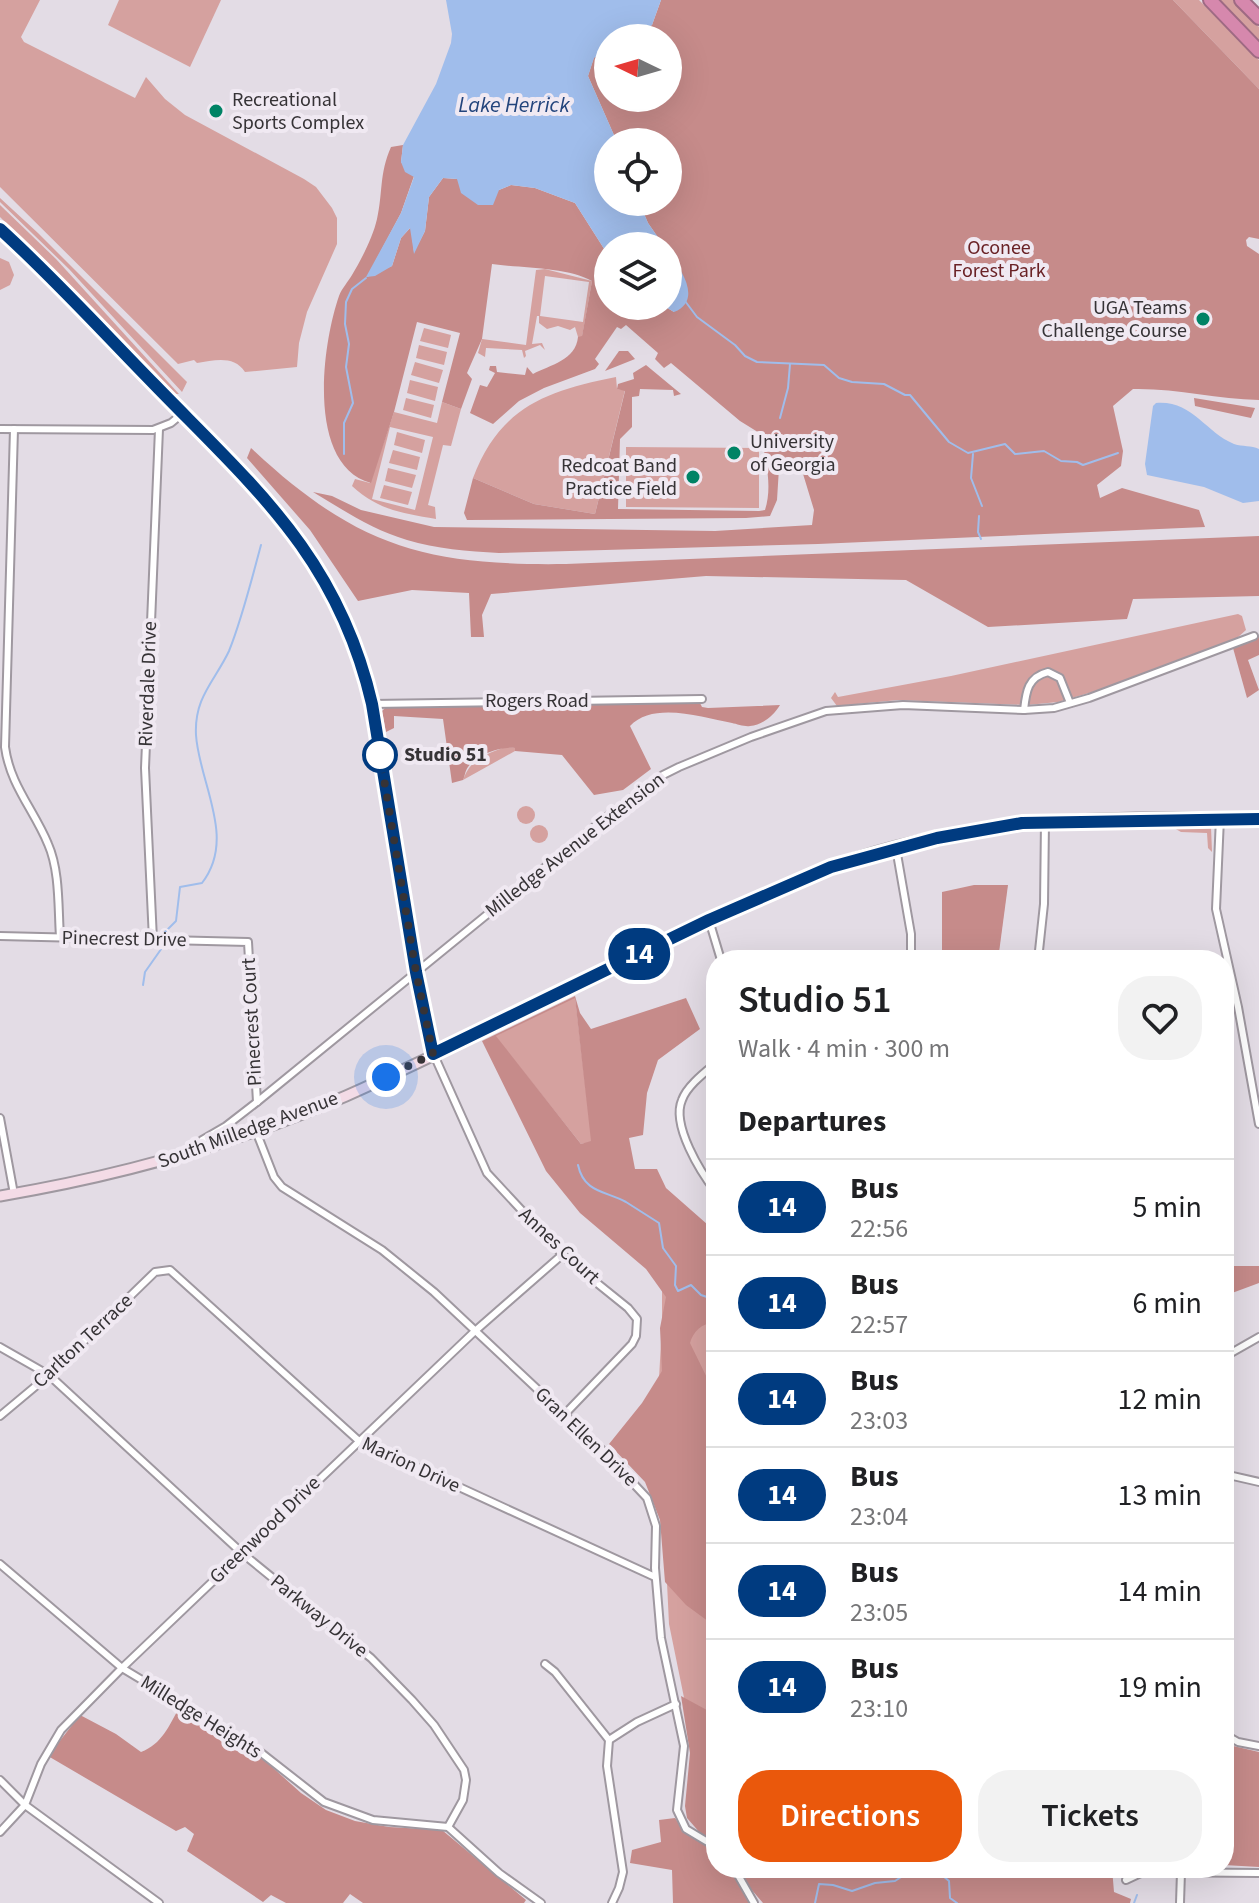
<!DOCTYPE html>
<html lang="en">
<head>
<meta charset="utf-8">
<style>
	body { margin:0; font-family:"Source Sans 3",sans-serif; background:#f2f2f2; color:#202124; height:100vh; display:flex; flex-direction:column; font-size:30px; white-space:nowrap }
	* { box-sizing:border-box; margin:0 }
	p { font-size:26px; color:#757577 }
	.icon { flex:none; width:44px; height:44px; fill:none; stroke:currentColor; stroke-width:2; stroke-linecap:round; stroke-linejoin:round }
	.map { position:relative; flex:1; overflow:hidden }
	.sheet { position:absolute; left:706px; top:950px; width:528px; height:928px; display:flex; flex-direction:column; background:#fff; border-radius:32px; box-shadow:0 8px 32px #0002 }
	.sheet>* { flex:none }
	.badge { padding:0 16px; border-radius:26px; font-size:28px; line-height:52px }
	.needle { width:52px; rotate:275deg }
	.fabs { position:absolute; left:594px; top:24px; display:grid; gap:16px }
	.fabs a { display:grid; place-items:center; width:88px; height:88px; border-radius:50%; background:#fff; box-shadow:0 8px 32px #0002; font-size:40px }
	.you { position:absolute; width:40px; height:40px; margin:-20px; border:6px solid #fff; border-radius:50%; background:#1a73e8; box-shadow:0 0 0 12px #1a73e833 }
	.map>.badge { position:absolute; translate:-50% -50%; box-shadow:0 0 0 4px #fff }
	h2 { padding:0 32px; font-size:30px; line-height:72px }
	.round { display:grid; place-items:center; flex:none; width:84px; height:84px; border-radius:32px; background:#f2f2f2 }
	.summary { display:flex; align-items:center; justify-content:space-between; height:136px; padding:0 32px }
	h1 { font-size:38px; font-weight:600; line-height:60px }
	.action { display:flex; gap:16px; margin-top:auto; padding:16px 32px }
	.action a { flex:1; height:92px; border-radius:32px; background:#ea580c; color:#fff; font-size:32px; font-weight:600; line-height:92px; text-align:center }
	.action a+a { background:#f2f2f2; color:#202124 }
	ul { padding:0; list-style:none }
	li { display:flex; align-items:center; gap:24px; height:96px; padding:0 32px; border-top:2px solid #e0e0e0 }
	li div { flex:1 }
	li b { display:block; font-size:30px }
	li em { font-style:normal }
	li .badge { min-width:88px; font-weight:700; text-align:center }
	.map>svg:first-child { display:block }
</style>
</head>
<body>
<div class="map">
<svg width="1259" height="1903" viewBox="0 0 1259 1903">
	<rect width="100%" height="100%" fill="#e3dce5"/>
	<g fill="#d5a19f" fill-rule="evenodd">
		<path d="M0,0h40l-19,37 3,5 111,56 11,-21 19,22 20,16 119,64 12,8 16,21 5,10v26l-30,68 -8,31 -2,24 -52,5c-11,-17 -30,-12 -48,-9l-3,-3 -16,4 -178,-177z"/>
		<path d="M119,0h102l-31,67 -82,-42z"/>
		<path d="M1173,0h26l60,60v29z"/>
		<path d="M1218,0h16l25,27v15z"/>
		<path d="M0,198l38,35 149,149 -5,10 -113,-123 -69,-67z"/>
		<path d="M0,205l56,54 123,135h-4l-175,-177z"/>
		<path d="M0,258l9,4 5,13 -4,10 -10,5z"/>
		<path d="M545,269l47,12 -10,56h-4l-3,-10 -5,3 -12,-4 -11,3 -8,-6v-7h-2l-5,28 10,-1 3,7 -5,-5 -15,6 1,5 -2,2 -2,-8 -36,-2 -1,9 -7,-4 4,-14 44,6 10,-75zM545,276l44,6 -6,40 -43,-6z"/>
		<path d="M424,328l27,7 -3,13 -28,-7z"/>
		<path d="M419,345l28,7 -3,13 -28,-7z"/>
		<path d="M415,362l28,8 -4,13 -28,-8z"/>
		<path d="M616,377l1,12 8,1 -30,124 -61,-10 -61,-26c27,-71 73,-87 143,-101z"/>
		<path d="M410,380l28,7 -3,14 -28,-8z"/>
		<path d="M406,398l28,7 -3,13 -28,-8z"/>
		<path d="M442,402l19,7 -10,37 -8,-1 -15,60 7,2 1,12c-34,-6 -58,-9 -84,-33l3,-7 15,4 24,-71 43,11zM390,427l43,10 -18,73 -43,-11z"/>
		<path d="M397,432l28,8 -3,13 -28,-8z"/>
		<path d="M626,447l133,1v60l-133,-1z"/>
		<path d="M393,450l27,7 -3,13 -28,-7z"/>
		<path d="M388,468l28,7 -4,13 -27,-7z"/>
		<path d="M384,485l28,7 -4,13 -28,-7z"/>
		<path d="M1238,614l4,2 4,14 -10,9 -130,49 -48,14 -31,3 -129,-5 -61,6 -6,-8 4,-6 3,5 113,-21z"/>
		<path d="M505,747l11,1 -1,3 -52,29c8,-22 22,-25 42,-33z"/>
		<circle cx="526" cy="815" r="9"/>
		<circle cx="539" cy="834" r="9"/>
		<path d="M1211,827l1,25 -4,-4 -1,-15 -26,-1 -7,-4z"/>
		<path d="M575,997l17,145 -11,2 -86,-108z"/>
		<path d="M716,1288v549l-24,-79 -2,-31 -21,-103 -11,-227 3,-55 9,4 -8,-19v-36z"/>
	</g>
	<g fill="#c68b8a" fill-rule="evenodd">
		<path d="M661,0h512l86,89v150l-10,-2 -3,3 1,6 12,8v146c-42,-1 -84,-12 -126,-11l-20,17 10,45 -2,15 -24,19 3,13 22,-10 77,22 6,17 -387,17 -319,9c-31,-2 -63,-4 -92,-13 -34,-10 -64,-30 -94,-48l19,4 29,14 73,17 281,4 97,-6 2,-15 -14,-46 -21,4 -2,32 -7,16 -24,2 -279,2 -3,-7 9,-35 61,26 61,10 30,-123 -8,-2 1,-5 16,-5 -1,-6 13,-8 35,29 -7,2 -1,-6 -33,-1 -1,7 -7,1v30l-12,12 -2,70 141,2 6,-1c8,-25 0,-51 -4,-76l-21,-13 -69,-58 -7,5 -9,-9 3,-6 -32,-28 -5,4 -4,-2 -22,32 4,5 -4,5 -51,19 -25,13 -26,23 -23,-11 10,-28 7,2 8,-14 -6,-3 1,-4h6l1,6 28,3 2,-8 6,7c17,-9 43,-14 45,-37l4,-1 10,-55c-24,-14 -72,-13 -100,-17l-10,75 -15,34 5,6 -11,30 -19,-7 18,-69 -43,-11 -23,90 -23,71c-65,-18 -49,-138 -32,-187 3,-8 9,-14 13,-21 9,-15 21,-38 25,-56 6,-26 2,-45 14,-72l12,-2 -2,17 13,14 -13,37 -34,64 25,-11 9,-28 10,-11 3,25 11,-21 4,-34 14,-19 14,1 42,11 12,-5 24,3 40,15 33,52v51h56l10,6 -1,-54 -5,-6v-6h-4l-16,-23 -9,-21h29v-60h-51l-29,-66 6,-19 14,-8v49h60v-60h-37l21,-13z"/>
		<path d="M619,351h9l7,8 -30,12z"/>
		<path d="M1194,398l61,10 -4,10 -56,-12z"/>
		<path d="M251,448c104,98 174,118 315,116l693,-28v60l-126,3 -6,20 -139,8 -82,-47 -200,-4 -215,18 -9,21 2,22h-13l-2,-44 -57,-3 -54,11 -48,-71 -63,-72z"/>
		<path d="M1259,636v19l-11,5 11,30 -12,8 -14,-50z"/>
		<path d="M700,703l2,4 6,1 72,-3c-6,10 -17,20 -30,21 -5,1 -13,-2 -18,-3 -30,-6 -79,-22 -102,3l21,43 -28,21 -29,5 -32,-40 -47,-4v-3c-14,-2 -39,7 -47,19 -3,4 -3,9 -5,13l-11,3 -9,-64 -49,-3v12l-8,4 -4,-21 3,-3z"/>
		<path d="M974,885h34l-10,75h-56v-68z"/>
		<path d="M575,996l5,17 11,16 95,-31 14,31 -42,31 -11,33 -4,42 -14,3 6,31h22l9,19 50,44v91c-13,-1 -23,8 -26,20l22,45 4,2v237l-30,-22 -21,-23 -5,-62 -15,-38 -36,-38 33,-41 20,-32 -2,-43 6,-31 -20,-28 -66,-56 -34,-42 -64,-130zM575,998l16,143 -10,3 -85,-108z"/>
		<path d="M1224,1266h35v17l-35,13z"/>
		<path d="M681,1696l35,19v128l-15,-9 -14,-16 -2,-12 5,-53z"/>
		<path d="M179,1708l39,20 43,29 40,36 25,17 29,11 34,6 53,3 84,70 -2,3h-161l-13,-9 -7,9h-57l-15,-8 -8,7 -76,-51 7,-17 -9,-7 -9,4 -128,-75 32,-41 36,19 25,18c21,-8 28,-26 38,-44z"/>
		<path d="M1224,1742l5,3 30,7v115l-35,-2z"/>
		<path d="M675,1818l9,12 32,22v16h14l21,35h-78l-1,-33 -42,-7 2,-13 29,-8 -2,-22z"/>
		<path d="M739,1868h373l2,24 17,7 -1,4h-367l-12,-14z"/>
	</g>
	<g fill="#a0bdeb">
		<path d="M446,0h215l-9,25 -21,13h-23v11l-14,9 -6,18 29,66h-9v60h31l9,21 16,23h-56v9l-33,-52 -40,-15 -24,-3 -12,5 -6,15h-15l-17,-12 -4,-14 -14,-1 -14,19 -4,34 -11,23 -4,-26 -9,10 -9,28 -17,10 -9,1 35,-64 13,-36 -9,-5 -4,-10 2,-17 33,-61 15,-41 1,-9z"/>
		<path d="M668,252c13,17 35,48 6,60l-10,-6h4z"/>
		<path d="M1156,403c36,-3 49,29 78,41 9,3 17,1 25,5v52l-16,2 -39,-16 -57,-12 -2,-11 8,-58z"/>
	</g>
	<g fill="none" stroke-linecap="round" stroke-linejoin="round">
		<g stroke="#a0bdeb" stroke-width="2">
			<path d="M685,301l12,16 38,28 10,11 12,6 67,3 15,13 13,4 32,2 21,11h5l39,47 19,11 37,-9 10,10 29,-3 17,10 16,1 6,3 35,-12"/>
			<path d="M780,418l8,-30 2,-24"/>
			<path d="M344,454v-31l9,-20 -7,-36 3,-23 -4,-20 1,-22 6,-13 14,-11"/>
			<path d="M973,454l-2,24 11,28"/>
			<path d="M979,516l-1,16 3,7"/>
			<path d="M165,932l11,-11 4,-34 22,-4c35,-45 -3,-100 -6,-148 -2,-38 19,-54 33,-84 13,-32 23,-73 32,-106"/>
			<path d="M143,985l2,-13 19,-27"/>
			<path d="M578,1165c6,28 28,26 48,37 11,7 22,14 33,21l4,25 13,18 -1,19 3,6 13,-6 10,10 15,5"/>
			<path d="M815,1903l4,-19 14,1 19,6 23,-8 20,-2 14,-9h15l19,4 6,5 1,17 7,5"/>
			<path d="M1134,1903l3,-8"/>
		</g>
		<g stroke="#9f98a0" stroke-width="10">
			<g id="minor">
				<path d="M0,429l153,1 18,-7 12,-10"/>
				<path d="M14,429l-9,318c5,38 29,63 43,97 12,27 10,64 12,93"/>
				<path d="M372,704l330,-5"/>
				<path d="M1024,710c2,-19 4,-33 24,-38l12,6 10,25"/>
				<path d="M1220,818l-4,91 22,98 21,117"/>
				<path d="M896,848l15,86v26"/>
				<path d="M709,920l12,40"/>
				<path d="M0,936l248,6 9,160"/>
				<path d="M153,940l-8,-172 14,-339"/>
				<path d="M1038,960l6,-56 1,-83"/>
				<path d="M434,1055l53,118 79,85 62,50 9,11 -1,17 -4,8 -68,71"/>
				<path d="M716,1063c-12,10 -29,23 -34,37 -11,25 19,73 34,92"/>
				<path d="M0,1118l14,76"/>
				<path d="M256,1131l18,46 8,10 100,63 52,42 167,157 46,49 9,28 -1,42 6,70 23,108 -7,64 9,19 30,18"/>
				<path d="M196,1150l6,-10 24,-14 31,-24 351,-286 55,-41 16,-8 72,-30 75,-26 77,-6 121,5 30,-2 35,-10 165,-62"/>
				<path d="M0,1347l49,28 193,178 129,105 41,42 22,25 30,45 2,10 -3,20 -15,27"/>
				<path d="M1224,1357l35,-20"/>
				<path d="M0,1416l49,-41 106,-103 15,-2 189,171 296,136"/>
				<path d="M1224,1474l35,8"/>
				<path d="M0,1564l122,104 133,80 69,54 49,18 75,7 51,46 42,30"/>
				<path d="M545,1664l10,8 54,68"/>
				<path d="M1224,1734l14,8 21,4"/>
				<path d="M0,1780l25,25 134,98"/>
				<path d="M0,1832l25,-27 16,-41 20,-34 61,-62 353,-337 88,-77"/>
				<path d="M734,1868l20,35"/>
				<path d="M1126,1880l17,-8 116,1"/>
				<path d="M612,1903l7,-15 4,-16 -16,-106 2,-26 28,-18 39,-18"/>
				<path d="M1180,1903l1,-31"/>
			</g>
		</g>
		<g stroke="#9f98a0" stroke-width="13">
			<g id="secondary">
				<path d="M0,229c52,48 101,101 150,151 96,98 187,175 220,315l46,277 17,82"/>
				<path d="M0,1196c119,-20 235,-52 346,-100 108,-48 213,-103 319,-154 54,-26 109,-54 165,-75 136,-51 285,-52 429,-48"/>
			</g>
		</g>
		<g stroke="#9e6a83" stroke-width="16">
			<g id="motorway">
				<path d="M1210,0l49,51"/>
				<path d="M1241,0l18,18"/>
			</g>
		</g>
		<use href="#minor" stroke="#fff" stroke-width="6"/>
		<use href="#secondary" stroke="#f3dbe6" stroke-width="9"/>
		<use href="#motorway" stroke="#d688ad" stroke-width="12"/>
	</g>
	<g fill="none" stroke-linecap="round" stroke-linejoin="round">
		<g stroke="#fff" stroke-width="18">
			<path id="line" d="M0,229c54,49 103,103 154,155 101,104 184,173 218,320l44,268 17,82 276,-134 122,-53 106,-29 85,-15 237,-4"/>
		</g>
		<use href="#line" stroke="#003b80" stroke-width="12"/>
		<path stroke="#363336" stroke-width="8" stroke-dasharray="0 14.4" d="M380,755l36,217 17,82 -47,23"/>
	</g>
	<g fill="#008365" stroke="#f0e9f2" stroke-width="3">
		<circle cx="216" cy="111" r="8"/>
		<circle cx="1203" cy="319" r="8"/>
		<circle cx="734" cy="453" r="8"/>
		<circle cx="693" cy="477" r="8"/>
	</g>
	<circle fill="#fff" stroke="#003b80" stroke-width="4" cx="380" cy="755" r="16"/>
	<g text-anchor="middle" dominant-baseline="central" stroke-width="8" stroke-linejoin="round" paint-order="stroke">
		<g font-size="20" fill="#363336" stroke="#f0e9f2" text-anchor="start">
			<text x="232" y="100">Recreational<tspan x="232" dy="23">Sports Complex</tspan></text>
			<text x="1187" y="308" text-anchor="end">UGA Teams<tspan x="1187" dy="23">Challenge Course</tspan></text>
			<text x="750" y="442">University<tspan x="750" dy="23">of Georgia</tspan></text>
			<text x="677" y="466" text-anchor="end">Redcoat Band<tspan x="677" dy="23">Practice Field</tspan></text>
		</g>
		<g font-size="20" fill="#6a2226" stroke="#f0e9f2">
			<text x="999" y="248">Oconee<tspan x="999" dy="23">Forest Park</tspan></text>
		</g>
		<g font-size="20" fill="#363336" stroke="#f0e9f2">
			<text transform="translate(148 684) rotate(-88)">Riverdale Drive</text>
			<text x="537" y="701">Rogers Road</text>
			<text transform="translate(575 845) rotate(-38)">Milledge Avenue Extension</text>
			<text transform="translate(124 939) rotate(1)">Pinecrest Drive</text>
			<text transform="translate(252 1022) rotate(-93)">Pinecrest Court</text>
			<text transform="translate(248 1130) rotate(-20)">South Milledge Avenue</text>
			<text transform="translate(559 1246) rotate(43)">Annes Court</text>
			<text transform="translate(83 1341) rotate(-43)">Carlton Terrace</text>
			<text transform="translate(586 1437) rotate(44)">Gran Ellen Drive</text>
			<text transform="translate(411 1465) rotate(25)">Marion Drive</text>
			<text transform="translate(265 1530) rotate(-44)">Greenwood Drive</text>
			<text transform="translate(319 1616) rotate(39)">Parkway Drive</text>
			<text transform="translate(201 1717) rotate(32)">Milledge Heights</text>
		</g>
		<g font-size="20" font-weight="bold" fill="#363336" stroke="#f0e9f2" text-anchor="start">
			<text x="404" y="755">Studio 51</text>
		</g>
		<g font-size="22" font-style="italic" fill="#22447c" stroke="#f0e9f2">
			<text x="514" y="105">Lake Herrick</text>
		</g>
	</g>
</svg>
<div class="fabs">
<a><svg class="needle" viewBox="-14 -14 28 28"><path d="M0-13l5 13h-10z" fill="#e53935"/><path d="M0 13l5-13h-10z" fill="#757577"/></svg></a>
<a><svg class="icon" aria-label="locate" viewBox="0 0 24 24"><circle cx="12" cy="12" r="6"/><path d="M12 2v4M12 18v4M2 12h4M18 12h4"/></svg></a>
<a><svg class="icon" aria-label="layers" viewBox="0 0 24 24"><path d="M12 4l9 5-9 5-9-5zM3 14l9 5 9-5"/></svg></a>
</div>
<div class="you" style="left:386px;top:1077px"></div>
<b class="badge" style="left:639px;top:954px;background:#003b80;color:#fff">14</b>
<section class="sheet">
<div class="summary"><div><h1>Studio 51</h1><p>Walk · 4 min · 300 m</p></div><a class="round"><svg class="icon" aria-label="heart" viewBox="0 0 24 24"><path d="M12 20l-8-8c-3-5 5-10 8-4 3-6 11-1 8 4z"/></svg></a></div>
<h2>Departures</h2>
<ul>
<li><span class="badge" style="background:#003b80;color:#fff">14</span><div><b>Bus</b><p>22:56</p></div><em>5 min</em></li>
<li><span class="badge" style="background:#003b80;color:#fff">14</span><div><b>Bus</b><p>22:57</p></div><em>6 min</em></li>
<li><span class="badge" style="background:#003b80;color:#fff">14</span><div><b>Bus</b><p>23:03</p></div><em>12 min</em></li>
<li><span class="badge" style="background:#003b80;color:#fff">14</span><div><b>Bus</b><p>23:04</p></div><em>13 min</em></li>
<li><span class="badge" style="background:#003b80;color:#fff">14</span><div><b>Bus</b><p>23:05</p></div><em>14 min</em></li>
<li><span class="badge" style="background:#003b80;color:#fff">14</span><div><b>Bus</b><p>23:10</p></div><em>19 min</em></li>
</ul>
<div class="action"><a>Directions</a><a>Tickets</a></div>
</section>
</div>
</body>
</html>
